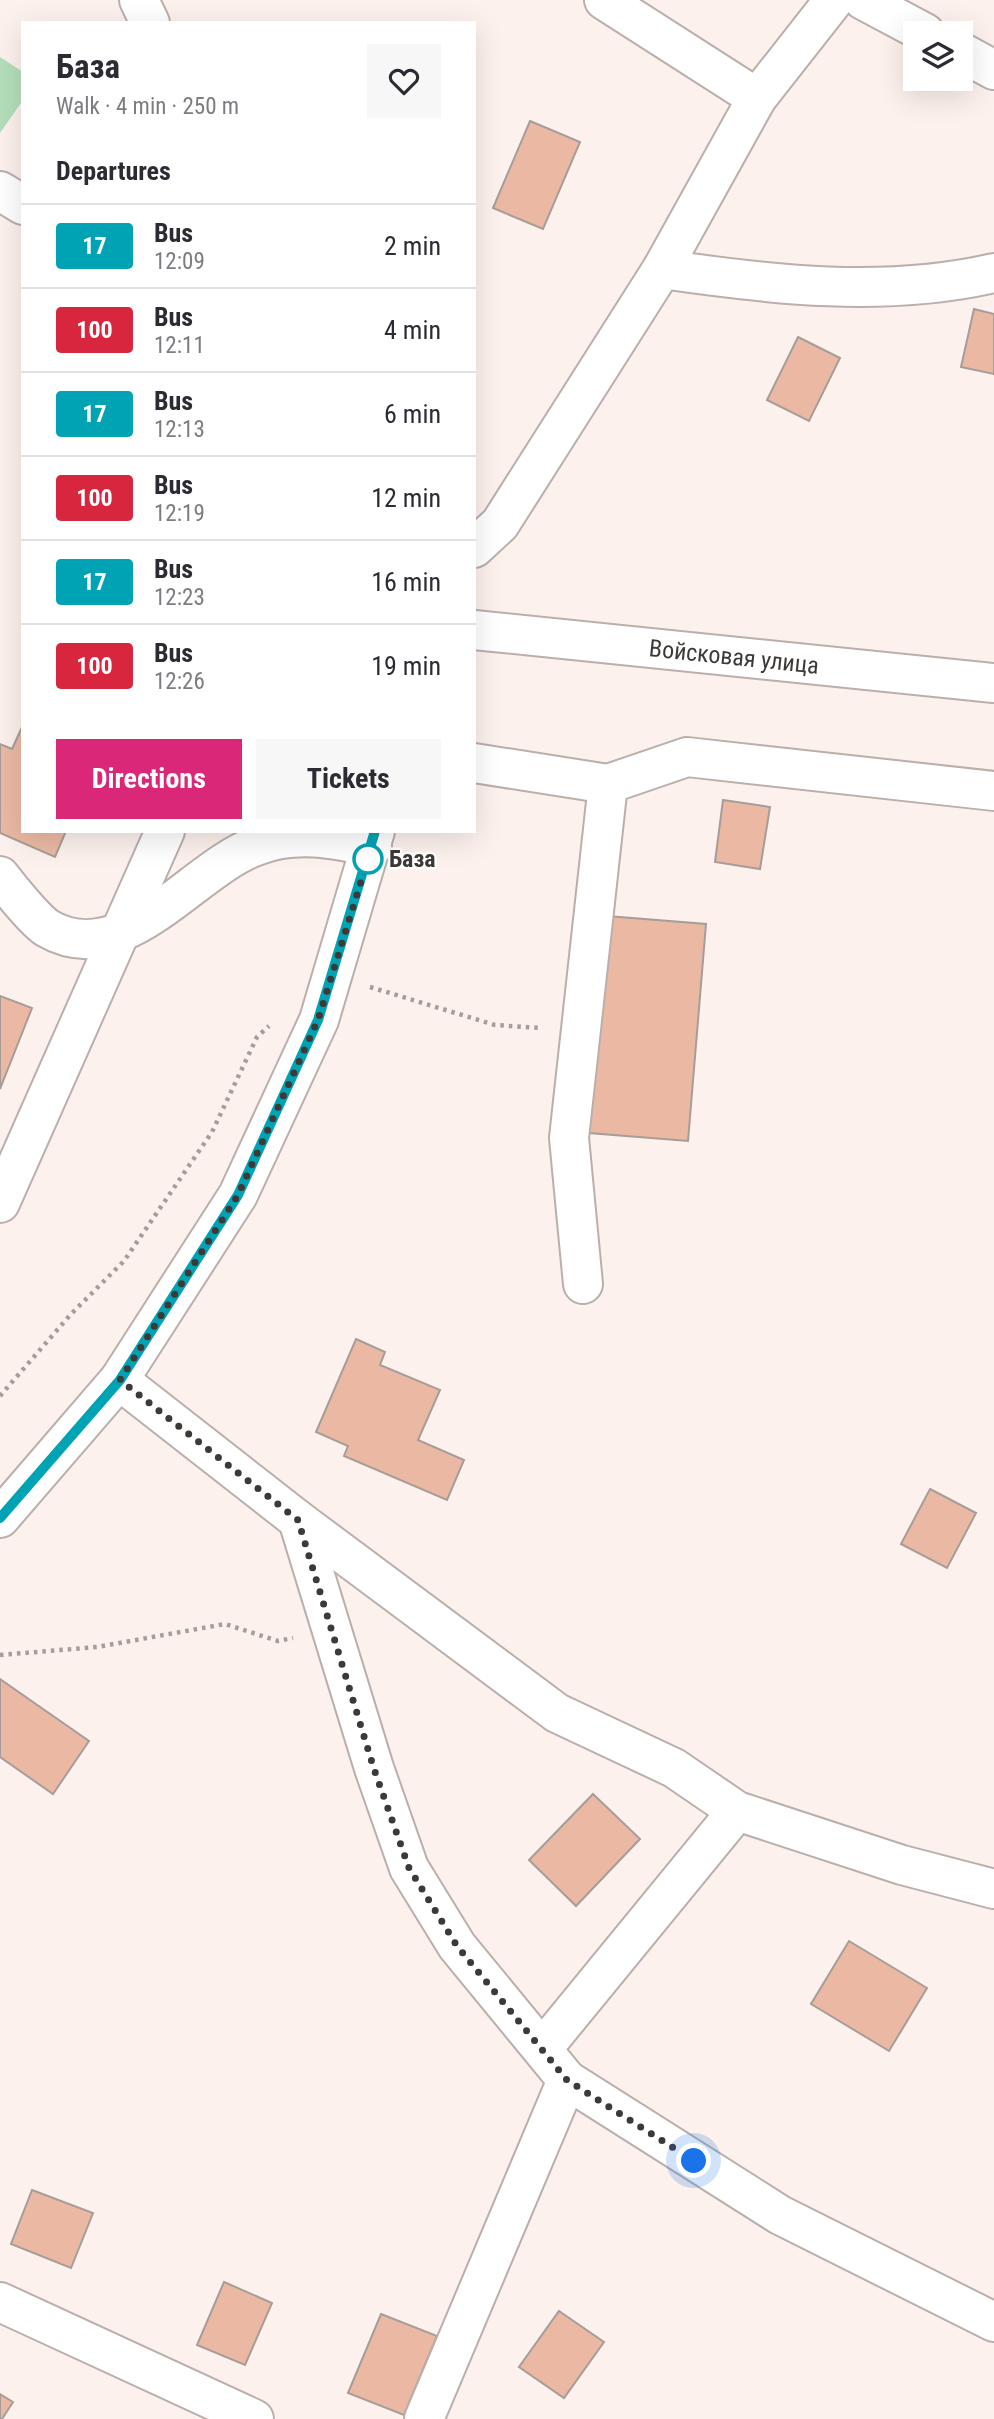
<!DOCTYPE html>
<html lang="en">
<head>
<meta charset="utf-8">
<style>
	body { margin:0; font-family:"Roboto Condensed",sans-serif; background:#f7f7f7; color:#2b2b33; height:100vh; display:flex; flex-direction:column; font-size:26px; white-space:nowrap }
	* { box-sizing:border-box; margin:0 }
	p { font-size:23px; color:#7c7c81 }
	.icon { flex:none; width:38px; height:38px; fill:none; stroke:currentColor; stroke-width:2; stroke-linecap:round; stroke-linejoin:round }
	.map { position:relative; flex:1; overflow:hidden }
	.sheet { position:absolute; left:21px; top:21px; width:455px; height:812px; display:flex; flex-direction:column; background:#fff; border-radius:0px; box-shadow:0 7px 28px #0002 }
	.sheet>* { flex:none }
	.badge { padding:0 14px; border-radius:5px; font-size:24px; line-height:46px }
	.buttons { position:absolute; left:903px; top:21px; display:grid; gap:14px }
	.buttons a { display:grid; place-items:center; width:70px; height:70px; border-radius:0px; background:#fff; box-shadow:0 7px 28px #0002; font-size:35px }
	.you { position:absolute; width:35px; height:35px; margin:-18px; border:5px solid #fff; border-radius:50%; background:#1a73e8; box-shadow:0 0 0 10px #1a73e833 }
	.map>.badge { position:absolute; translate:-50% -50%; box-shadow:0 0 0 4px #fff }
	h2 { padding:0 35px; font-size:26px; line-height:63px }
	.round { display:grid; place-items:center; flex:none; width:74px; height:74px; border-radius:0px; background:#f7f7f7 }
	.overview { display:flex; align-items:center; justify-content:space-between; height:119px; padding:0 35px }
	h1 { font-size:33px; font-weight:700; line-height:52px }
	.cta { display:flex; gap:14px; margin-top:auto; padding:14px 35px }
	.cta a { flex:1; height:80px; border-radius:0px; background:#db2777; color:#fff; font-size:28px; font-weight:700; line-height:80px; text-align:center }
	.cta a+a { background:#f7f7f7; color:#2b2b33 }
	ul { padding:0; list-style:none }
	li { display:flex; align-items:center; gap:21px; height:84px; padding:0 35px; border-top:2px solid #e1e1e2 }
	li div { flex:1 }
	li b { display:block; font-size:26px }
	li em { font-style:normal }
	li .badge { min-width:77px; font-weight:700; text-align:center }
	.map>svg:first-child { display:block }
</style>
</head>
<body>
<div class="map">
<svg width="994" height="2419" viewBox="0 0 994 2419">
	<rect width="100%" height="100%" fill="#fcf1ec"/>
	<path fill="#b4deba" d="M0,57l23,15v28l-23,33z"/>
	<g fill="#ebb9a3" stroke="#a79d98" stroke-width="2">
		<path d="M530,121l50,21 -37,87 -50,-21z"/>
		<path d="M974,309l20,5v60l-33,-7z"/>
		<path d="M798,337l42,21 -31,63 -42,-21z"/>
		<path d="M23,725v106h43l-11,26 -55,-24v-89l12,5z"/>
		<path d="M723,800l47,7 -10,62 -45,-7z"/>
		<path d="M607,916l99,8 -18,217 -99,-8z"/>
		<path d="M0,996l32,12 -32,81z"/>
		<path d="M356,1339l29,13 -5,13 60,25 -22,50 46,20 -17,40 -103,-44 4,-10 -32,-14z"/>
		<path d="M930,1489l46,24 -29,55 -46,-24z"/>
		<path d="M0,1679l89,62 -36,53 -53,-37z"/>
		<path d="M593,1794l47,45 -64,67 -47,-46z"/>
		<path d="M849,1941l78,47 -38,63 -78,-47z"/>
		<path d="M32,2190l61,23 -22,55 -60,-24z"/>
		<path d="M224,2282l48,21 -27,62 -48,-20z"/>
		<path d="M559,2311l45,31 -40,56 -45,-31z"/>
		<path d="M381,2314l56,22 -33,79 -56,-22z"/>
		<path d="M0,2394l13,8 -11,17h-2z"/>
	</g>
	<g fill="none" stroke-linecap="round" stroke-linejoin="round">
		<g stroke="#baafab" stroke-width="42">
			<g id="minor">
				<path d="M139,0l11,23"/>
				<path d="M604,0l153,98"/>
				<path d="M863,0l62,33"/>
				<path d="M961,52l33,18"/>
				<path d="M0,191l23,14"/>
				<path d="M662,269c110,16 223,29 332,4"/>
				<path d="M474,548l26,-24 162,-255 95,-171 77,-98"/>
				<path d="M474,630l520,53"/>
				<path d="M474,763l134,21 -39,354 14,146"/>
				<path d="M608,784l79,-27 307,34"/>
				<path d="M0,876c10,13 35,44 47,52 76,45 145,-59 209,-82 38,-15 77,-8 116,1"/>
				<path d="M0,1203l165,-372"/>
				<path d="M119,1380l179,140 259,193 117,55 63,43 165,54 92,24"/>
				<path d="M0,1518l119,-138 119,-185 81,-175 56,-189"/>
				<path d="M298,1520l76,248 35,100 48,78 110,134 -143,339"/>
				<path d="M543,2048l194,-237"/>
				<path d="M567,2080l213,135 214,107"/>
				<path d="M0,2302l254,117"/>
			</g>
		</g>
		<g stroke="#a59d9a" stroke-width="4.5" stroke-dasharray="3.5 5" stroke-linecap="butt">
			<path d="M370,987l125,38 46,3"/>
			<path d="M0,1396l71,-82 53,-53 88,-129 45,-95 12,-11"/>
			<path d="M0,1655l97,-8 128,-23 53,17 15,-3"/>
		</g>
		<use href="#minor" stroke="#fff" stroke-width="38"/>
	</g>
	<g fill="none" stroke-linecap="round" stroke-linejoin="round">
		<g stroke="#fff" stroke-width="16">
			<path id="line" d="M0,1518l120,-138 118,-185 80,-175 57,-189"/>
		</g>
		<use href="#line" stroke="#00a3b4" stroke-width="10"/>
		<path stroke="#3d3937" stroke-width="7" stroke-dasharray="0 12.6" d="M368,859l-50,161 -80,175 -118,185 178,140 76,249 35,99 48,78 110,134 127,81"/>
	</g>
	<circle fill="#fff" stroke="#00a3b4" stroke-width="3.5" cx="368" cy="859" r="14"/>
	<g text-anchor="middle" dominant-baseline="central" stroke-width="5" stroke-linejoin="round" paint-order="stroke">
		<g font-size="24" fill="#3d3937" stroke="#fff">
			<text transform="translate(734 657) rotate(6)">Войсковая улица</text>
		</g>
		<g font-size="24" font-weight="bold" fill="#3d3937" stroke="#fff" text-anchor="start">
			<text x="389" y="859">База</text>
		</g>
	</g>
</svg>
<div class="buttons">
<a><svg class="icon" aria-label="layers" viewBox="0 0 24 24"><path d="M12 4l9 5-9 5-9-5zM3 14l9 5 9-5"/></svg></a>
</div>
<div class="you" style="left:694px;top:2161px"></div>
<section class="sheet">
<div class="overview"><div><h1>База</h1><p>Walk · 4 min · 250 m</p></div><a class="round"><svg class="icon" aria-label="heart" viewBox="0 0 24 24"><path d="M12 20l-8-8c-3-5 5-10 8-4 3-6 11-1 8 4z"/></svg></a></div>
<h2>Departures</h2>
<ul>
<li><span class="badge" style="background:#00a3b4;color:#fff">17</span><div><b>Bus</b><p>12:09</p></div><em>2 min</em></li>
<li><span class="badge" style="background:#d7263d;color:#fff">100</span><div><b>Bus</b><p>12:11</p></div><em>4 min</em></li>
<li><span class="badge" style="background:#00a3b4;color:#fff">17</span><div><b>Bus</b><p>12:13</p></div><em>6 min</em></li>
<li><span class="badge" style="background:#d7263d;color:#fff">100</span><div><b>Bus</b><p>12:19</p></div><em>12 min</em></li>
<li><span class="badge" style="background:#00a3b4;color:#fff">17</span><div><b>Bus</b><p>12:23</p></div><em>16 min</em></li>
<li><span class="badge" style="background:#d7263d;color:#fff">100</span><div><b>Bus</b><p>12:26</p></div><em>19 min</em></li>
</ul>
<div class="cta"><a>Directions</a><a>Tickets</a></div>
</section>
</div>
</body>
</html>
